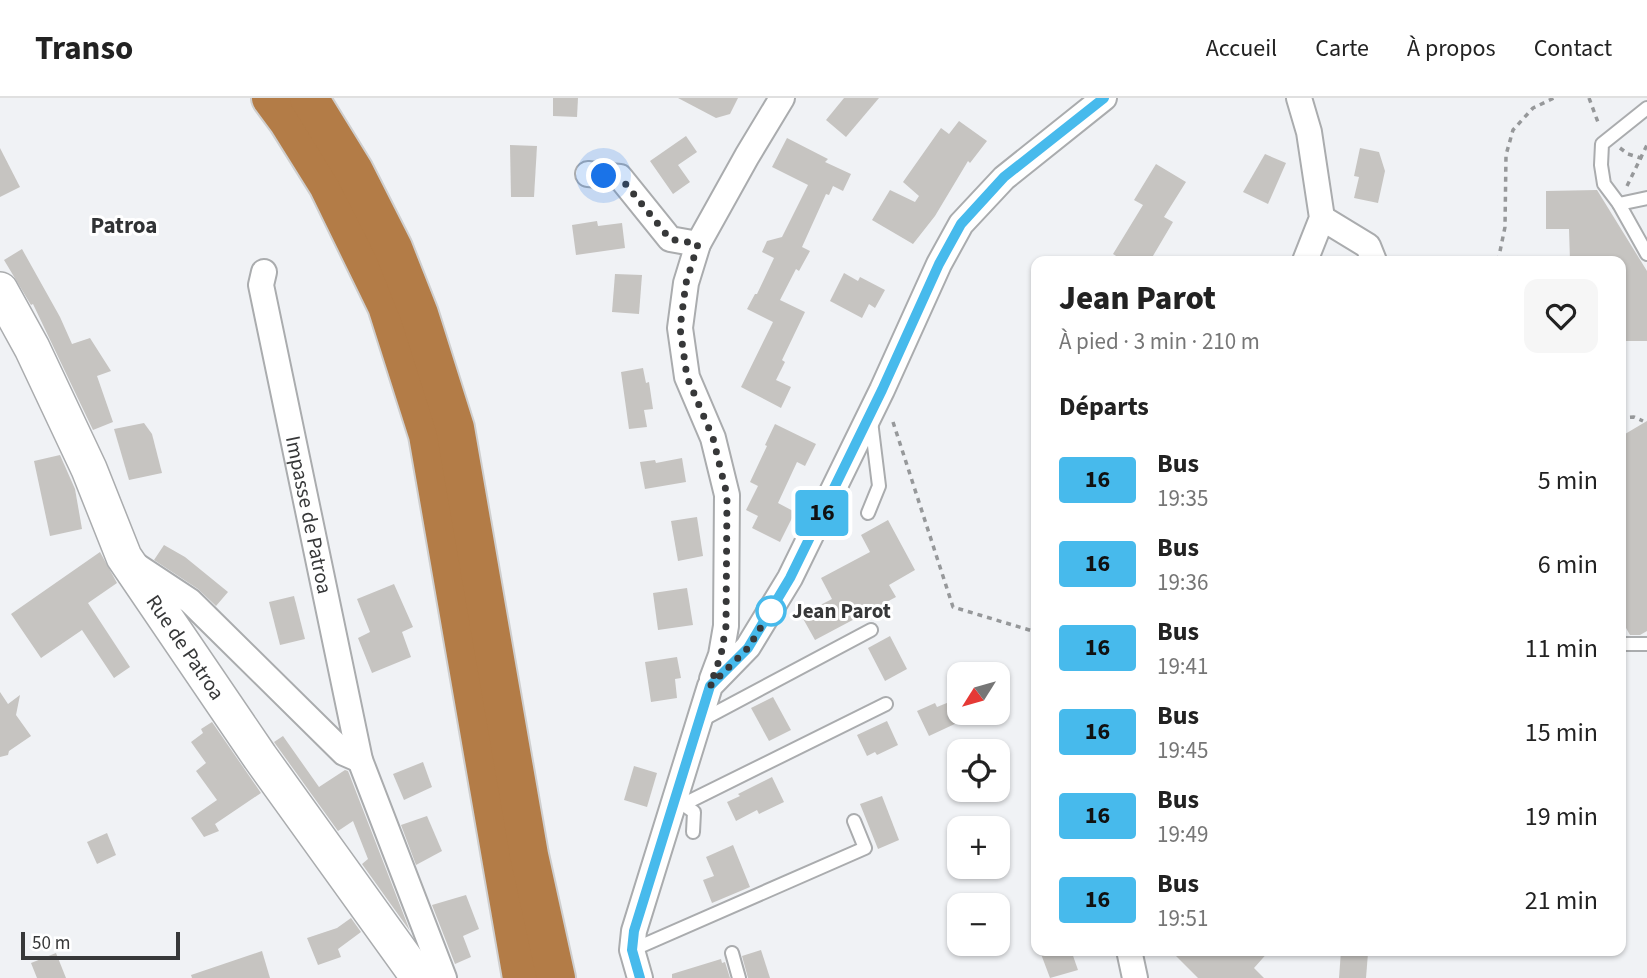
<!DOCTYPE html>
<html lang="fr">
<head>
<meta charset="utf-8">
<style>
	body { margin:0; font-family:"Source Sans 3",sans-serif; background:#f6f6f6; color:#222; height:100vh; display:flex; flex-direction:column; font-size:26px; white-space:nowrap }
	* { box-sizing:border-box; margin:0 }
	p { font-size:23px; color:#767676 }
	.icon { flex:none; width:38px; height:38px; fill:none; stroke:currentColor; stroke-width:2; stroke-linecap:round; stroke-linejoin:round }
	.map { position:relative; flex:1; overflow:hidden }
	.side { position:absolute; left:1031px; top:158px; width:595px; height:700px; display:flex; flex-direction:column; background:#fff; border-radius:14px; box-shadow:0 2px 5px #0004 }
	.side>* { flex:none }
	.badge { padding:0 14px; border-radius:5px; font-size:24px; line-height:46px }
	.needle { width:46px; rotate:233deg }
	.buttons { position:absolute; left:947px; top:564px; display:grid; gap:14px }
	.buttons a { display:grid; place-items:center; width:63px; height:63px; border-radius:14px; background:#fff; box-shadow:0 2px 5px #0004; font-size:35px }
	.scale { position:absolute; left:21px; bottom:18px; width:159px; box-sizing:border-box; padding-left:7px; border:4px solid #373839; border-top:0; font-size:19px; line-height:24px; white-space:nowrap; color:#373839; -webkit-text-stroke:5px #fff; paint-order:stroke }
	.you { position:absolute; width:35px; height:35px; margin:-18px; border:5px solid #fff; border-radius:50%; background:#1a73e8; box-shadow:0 0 0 10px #1a73e833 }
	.map>.badge { position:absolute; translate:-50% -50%; box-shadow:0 0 0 4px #fff }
	h2 { padding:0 28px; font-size:26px; line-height:63px }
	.round { display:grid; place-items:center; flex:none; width:74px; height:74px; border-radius:14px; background:#f6f6f6 }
	.overview { display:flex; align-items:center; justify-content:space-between; height:119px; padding:0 28px }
	h1 { font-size:33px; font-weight:800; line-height:52px }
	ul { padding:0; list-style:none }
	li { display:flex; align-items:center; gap:21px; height:84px; padding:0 28px }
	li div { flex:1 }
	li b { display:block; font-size:26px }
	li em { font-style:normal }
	li .badge { min-width:77px; font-weight:700; text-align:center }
	header { display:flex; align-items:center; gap:42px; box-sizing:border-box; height:98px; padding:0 35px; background:#fff; border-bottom:2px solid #e0e0e0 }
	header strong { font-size:33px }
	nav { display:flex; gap:38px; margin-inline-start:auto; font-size:24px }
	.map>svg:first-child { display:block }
</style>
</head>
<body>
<header>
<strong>Transo</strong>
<nav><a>Accueil</a><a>Carte</a><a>À propos</a><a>Contact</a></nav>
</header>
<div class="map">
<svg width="1647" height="880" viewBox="0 0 1647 880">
	<rect width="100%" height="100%" fill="#f0f2f5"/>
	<g fill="#c6c4c1">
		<path d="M553,0h25l-1,19 -24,-1z"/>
		<path d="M678,0h60l-8,16 -14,4z"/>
		<path d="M844,0h35l-33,39 -20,-17z"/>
		<path d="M959,23l28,20 -17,22 -2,-2 -33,55 -22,28 -41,-24 18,-30 25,12 4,-6 -16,-14 38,-54 8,6z"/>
		<path d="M686,38l11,16 -19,13 12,17 -17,12 -23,-33z"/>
		<path d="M787,40l41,21 -3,3 26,12 -8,17 -10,-5 -4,9 -3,-1 -24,53 8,4 -11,20 -3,-2 -16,31 25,12 -23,48 3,2 -9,18 15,7 -10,21 -40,-21 32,-65 -26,-13 8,-15h2l17,-36 -12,-6 5,-11 15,-4 26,-52 -36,-18z"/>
		<path d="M510,47l27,1 -3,51h-23z"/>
		<path d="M0,50l20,39 -20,10z"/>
		<path d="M1360,50l19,4 6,19 -7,32 -24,-5 5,-21 -5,-1z"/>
		<path d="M1265,56l21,9 -18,41 -25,-12z"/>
		<path d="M1156,66l30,18 -22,35 9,5 -23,39h-26l-11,-7 30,-49 -9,-5z"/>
		<path d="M1597,92l50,81v70h-27v-80h-50l-1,-32h-23v-38z"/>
		<path d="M597,123l1,5 24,-3 3,25 -49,7 -4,-30z"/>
		<path d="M22,151l38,68 12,27 18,-6 21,33 -14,5 16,46 -20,8 -60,-126 -2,1 -27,-45z"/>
		<path d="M844,175l14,8 2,-4 25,13 -10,18 -6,-4 -7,14 -32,-17z"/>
		<path d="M615,176l27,1 -3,39 -27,-2z"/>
		<path d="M643,270l3,15 3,-1 4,27 -9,1 3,17 -18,2 -8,-57z"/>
		<path d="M1647,323v210l-7,4h-10l-4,-7 -6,4v-195z"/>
		<path d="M144,325l8,11 10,39 -33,7 -15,-51z"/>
		<path d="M775,326l41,20 -11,22 -8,-4 -19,41 17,9 -15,30 -28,-14 6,-12 -12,-6 12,-24 -8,-4 17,-36 -2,-1z"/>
		<path d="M60,357l15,34 7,40 -32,7 -16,-75z"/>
		<path d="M682,360l4,24 -41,7 -5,-27 15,-2 1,3z"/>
		<path d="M697,419l6,39 -25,5 -7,-40z"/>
		<path d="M888,422l27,50 -26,15 7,12 -81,43 -14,-25 31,-16 -11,-21 49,-26 -9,-17z"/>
		<path d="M164,447l21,12 43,35 -12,14 -18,-17 -44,-29z"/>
		<path d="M100,454l17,31 -29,20 42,64 -16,11 -32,-48 -41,28 -30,-44z"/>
		<path d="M394,486l19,43 -11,5 9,25 -39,16 -14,-35 12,-6 -13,-33z"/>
		<path d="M687,490l6,37 -35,5 -5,-37z"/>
		<path d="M294,498l11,43 -25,6 -11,-43z"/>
		<path d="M890,538l17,33 -22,12 -17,-33z"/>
		<path d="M677,559l4,21 -6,1 2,19 -26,4 -6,-40z"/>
		<path d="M0,594l8,12 12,-9 -4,20 15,21 -22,15 -1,4 -8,2z"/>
		<path d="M773,599l18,33 -22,11 -18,-33z"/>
		<path d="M959,600v24l-30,14 -12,-25 18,-8 2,4z"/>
		<path d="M887,623l11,24 -21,10 -2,-3 -8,4 -10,-21z"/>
		<path d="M212,624l49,71 -46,31 4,7 -15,6 -13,-19 26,-18 -21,-29 10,-8 -15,-21 12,-9 -2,-4z"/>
		<path d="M283,638l36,51 26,-17 3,1 62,160 -48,-67 6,-5 -15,-38 -15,10 -64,-89z"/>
		<path d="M423,664l9,25 -28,13 -11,-26z"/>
		<path d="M634,668l23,7 -10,34 -23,-7z"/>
		<path d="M772,679l12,25 -25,12 -2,-4 -21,11 -9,-19 13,-6 -2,-2z"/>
		<path d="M882,698l17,44 -21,9 -18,-45z"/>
		<path d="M427,718l15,35 -26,14 -15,-40z"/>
		<path d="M107,735l9,22 -19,9 -10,-22z"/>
		<path d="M733,747l17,42 -38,16 -9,-23 11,-4 -8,-19z"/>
		<path d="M466,797l13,34 -16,7 8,21 -16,7 -23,-59z"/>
		<path d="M351,820l10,14 -23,17 3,8 -23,8 -11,-27 30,-10z"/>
		<path d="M761,852l9,28h-22l-6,-22z"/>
		<path d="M1052,852h19l7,20 -28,8 -9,-24z"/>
		<path d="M1170,852h100l-16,18 10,10h-66z"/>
		<path d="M262,853l8,27h-78l-1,-3z"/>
		<path d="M1341,853l27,2 -2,25h-27z"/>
		<path d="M56,855l10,25h-29l-6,-15z"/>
		<path d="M721,861l1,4 3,-1 5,16h-58v-4z"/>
	</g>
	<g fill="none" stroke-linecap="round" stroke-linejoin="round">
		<g stroke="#aaacae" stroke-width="16">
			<g id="lane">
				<path d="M1647,10l-45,36 -1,21 3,19 15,20 28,50"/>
				<path d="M1619,106l28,-6"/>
				<path d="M868,415l11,-27 -8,-65"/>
				<path d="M1620,546h27"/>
				<path d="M702,622l169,-90"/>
				<path d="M677,702l17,12 -1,20"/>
				<path d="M684,706l202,-100"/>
				<path d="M632,852l233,-102 -11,-27"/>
				<path d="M732,855l7,25"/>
			</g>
		</g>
		<g stroke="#aaacae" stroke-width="28">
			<g id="street">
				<path d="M1299,0l10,34 13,86 -17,43"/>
				<path d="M588,76l32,3 50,62 28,5"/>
				<path d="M1322,120l46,28 6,15"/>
				<path id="s1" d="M264,174l-3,13 99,475 84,218"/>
				<path d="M137,468l53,35 154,152 16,7"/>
				<path d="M712,581l9,-24 5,-29 1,-131 -14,-57 -26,-61 -7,-49 6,-45 12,-39 49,-88 35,-58"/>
				<path d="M1129,852l6,28"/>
				<path d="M640,880l-8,-28 2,-19 76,-245 38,-39 42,-69 92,-188 57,-126 22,-40 43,-46 100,-80"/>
			</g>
		</g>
		<g stroke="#aaacae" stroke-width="38">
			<g id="secondary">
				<path id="s2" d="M0,192l32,58 57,121 35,88 136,200 159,221"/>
			</g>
		</g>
		<g stroke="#cfcfcf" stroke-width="42">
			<g id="highway">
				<path d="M271,0l17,23 40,64 59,121 41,129 94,543"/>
				<path d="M309,0l45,73 39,77 26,66 36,114 74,427 27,123"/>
			</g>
		</g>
		<g stroke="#96989a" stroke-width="3.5" stroke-dasharray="5 5" stroke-linecap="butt">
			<path d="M1589,0l10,27"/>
			<path d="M1620,50l8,6 19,6"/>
			<path d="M1627,88l20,-41"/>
			<path d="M1498,163l7,-34 1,-72 7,-25 20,-22 21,-10"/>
			<path d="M1620,320l14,-1 9,4"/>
			<path d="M893,324l60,185 83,25"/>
		</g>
		<use href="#lane" stroke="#fff" stroke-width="12"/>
		<use href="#street" stroke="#fff" stroke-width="24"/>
		<use href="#secondary" stroke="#fff" stroke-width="35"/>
		<use href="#highway" stroke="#b37c47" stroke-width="38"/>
	</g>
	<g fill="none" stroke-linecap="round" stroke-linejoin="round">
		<g stroke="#fff" stroke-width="16">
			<path id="line" d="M640,880l-8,-28 2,-19 76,-245 38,-38 42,-70 92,-188 57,-126 22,-40 43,-47 100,-79"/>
		</g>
		<use href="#line" stroke="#47baec" stroke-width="10"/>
		<path stroke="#373839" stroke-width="7" stroke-dasharray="0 12.6" d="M604,78l16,1 50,62 28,5 -12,39 -6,45 7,49 26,61 14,57 -1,131 -5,29 -11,31 38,-38 23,-37"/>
	</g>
	<circle fill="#fff" stroke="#47baec" stroke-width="3.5" cx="771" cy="513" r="14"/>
	<g text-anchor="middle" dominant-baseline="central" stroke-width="6" stroke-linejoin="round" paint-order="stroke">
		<g font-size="21" fill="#373839" stroke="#fff">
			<text stroke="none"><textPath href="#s1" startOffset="248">Impasse de Patroa</textPath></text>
			<text stroke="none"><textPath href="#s2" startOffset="404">Rue de Patroa</textPath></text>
		</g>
		<g font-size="21" font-weight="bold" fill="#373839" stroke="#fff" text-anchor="start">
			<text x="792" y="513">Jean Parot</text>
		</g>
		<g font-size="23" font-weight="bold" fill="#313335" stroke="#fff">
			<text x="124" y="127">Patroa</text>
		</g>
	</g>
</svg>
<div class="buttons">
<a><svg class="needle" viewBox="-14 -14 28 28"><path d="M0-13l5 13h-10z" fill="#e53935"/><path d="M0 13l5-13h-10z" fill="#767676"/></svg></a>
<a><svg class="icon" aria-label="locate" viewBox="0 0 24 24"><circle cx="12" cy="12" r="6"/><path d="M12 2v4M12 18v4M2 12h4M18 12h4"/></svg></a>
<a>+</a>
<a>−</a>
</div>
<div class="scale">50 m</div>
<div class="you" style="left:604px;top:78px"></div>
<b class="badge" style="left:822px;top:415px;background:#47baec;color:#111">16</b>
<section class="side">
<div class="overview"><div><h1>Jean Parot</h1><p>À pied · 3 min · 210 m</p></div><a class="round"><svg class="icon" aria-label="heart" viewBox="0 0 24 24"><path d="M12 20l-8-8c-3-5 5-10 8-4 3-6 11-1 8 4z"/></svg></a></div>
<h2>Départs</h2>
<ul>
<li><span class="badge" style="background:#47baec;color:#111">16</span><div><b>Bus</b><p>19:35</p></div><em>5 min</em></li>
<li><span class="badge" style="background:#47baec;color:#111">16</span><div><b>Bus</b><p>19:36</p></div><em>6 min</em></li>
<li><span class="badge" style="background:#47baec;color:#111">16</span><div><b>Bus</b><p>19:41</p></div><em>11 min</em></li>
<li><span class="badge" style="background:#47baec;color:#111">16</span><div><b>Bus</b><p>19:45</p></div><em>15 min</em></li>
<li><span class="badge" style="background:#47baec;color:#111">16</span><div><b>Bus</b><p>19:49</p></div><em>19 min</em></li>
<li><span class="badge" style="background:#47baec;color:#111">16</span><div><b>Bus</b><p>19:51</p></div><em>21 min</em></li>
</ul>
</section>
</div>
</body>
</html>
